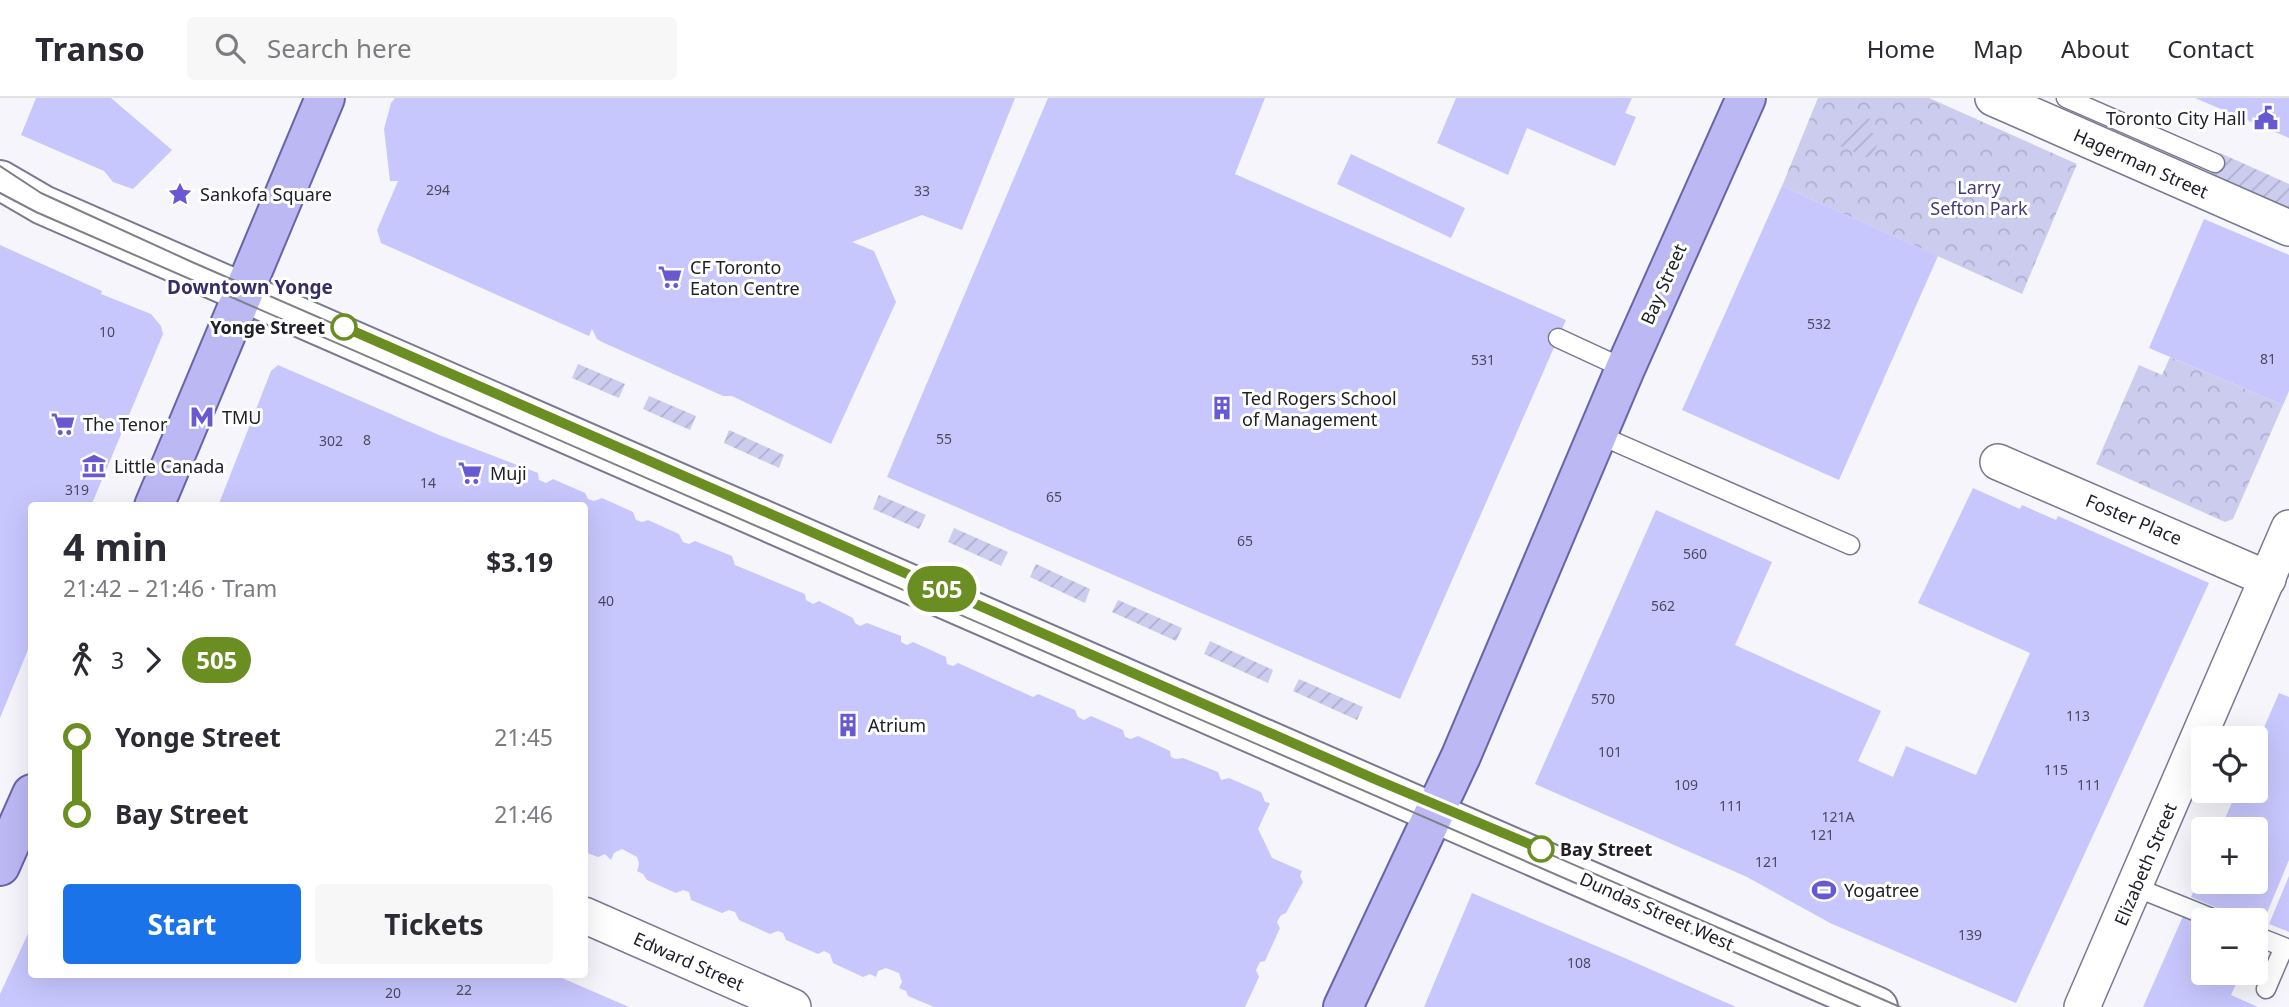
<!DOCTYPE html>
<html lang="en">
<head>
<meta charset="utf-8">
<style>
	body { margin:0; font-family:"Noto Sans",sans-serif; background:#f7f7f7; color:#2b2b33; height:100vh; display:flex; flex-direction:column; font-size:26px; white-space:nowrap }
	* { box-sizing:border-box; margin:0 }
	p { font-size:23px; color:#7c7c81 }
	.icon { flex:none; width:38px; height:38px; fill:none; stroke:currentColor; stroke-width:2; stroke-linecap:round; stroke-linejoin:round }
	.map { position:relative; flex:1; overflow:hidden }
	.drawer { position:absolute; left:28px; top:404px; width:560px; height:476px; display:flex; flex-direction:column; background:#fff; border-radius:7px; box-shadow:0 7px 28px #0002 }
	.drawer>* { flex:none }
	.badge { padding:0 14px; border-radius:23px; font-size:24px; line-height:46px }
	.buttons { position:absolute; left:2191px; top:628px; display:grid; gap:14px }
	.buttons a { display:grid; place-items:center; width:77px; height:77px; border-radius:7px; background:#fff; box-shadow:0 7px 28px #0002; font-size:35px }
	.map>.badge { position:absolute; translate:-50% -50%; box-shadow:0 0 0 4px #fff }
	.legs { display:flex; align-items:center; gap:10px; height:77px; padding:0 35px; font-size:23px }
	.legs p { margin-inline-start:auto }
	.summary { display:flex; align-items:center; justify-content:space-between; height:119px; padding:0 35px }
	h1 { font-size:38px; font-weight:700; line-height:52px }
	.cta { display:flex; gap:14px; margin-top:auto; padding:14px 35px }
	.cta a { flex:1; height:80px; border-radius:7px; background:#1a73e8; color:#fff; font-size:28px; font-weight:700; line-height:80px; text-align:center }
	.cta a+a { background:#f7f7f7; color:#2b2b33 }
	ul { padding:0 35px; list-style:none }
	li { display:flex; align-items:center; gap:24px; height:77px; font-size:26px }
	li i { display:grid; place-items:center; width:10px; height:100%; margin:0 9px; background:currentColor }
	li i::after { content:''; width:18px; height:18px; margin:-9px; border:5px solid; border-radius:50%; background:#fff }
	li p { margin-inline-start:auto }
	li:first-child i { background:linear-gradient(#0000 50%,currentColor 0) }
	li:last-child i { background:linear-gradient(currentColor 50%,#0000 0) }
	header { display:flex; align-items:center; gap:42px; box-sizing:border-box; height:98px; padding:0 35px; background:#fff; border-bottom:2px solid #e1e1e2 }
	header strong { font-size:33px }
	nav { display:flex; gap:38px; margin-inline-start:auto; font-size:24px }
	.search { width:490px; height:63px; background:#f7f7f7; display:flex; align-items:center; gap:18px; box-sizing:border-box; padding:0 24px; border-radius:7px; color:#7c7c81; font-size:26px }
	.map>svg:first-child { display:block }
</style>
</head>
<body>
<header>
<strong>Transo</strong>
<div class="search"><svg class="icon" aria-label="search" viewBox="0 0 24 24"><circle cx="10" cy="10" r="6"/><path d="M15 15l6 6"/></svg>Search here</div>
<nav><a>Home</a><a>Map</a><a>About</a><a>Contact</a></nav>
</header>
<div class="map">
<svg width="2289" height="909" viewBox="0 0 2289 909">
	<defs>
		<pattern id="forest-crowns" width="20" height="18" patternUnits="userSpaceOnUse" patternTransform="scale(1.75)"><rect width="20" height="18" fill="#ccccef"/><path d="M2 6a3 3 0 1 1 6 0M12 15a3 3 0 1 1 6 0" fill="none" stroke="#afafcd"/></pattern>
		<pattern id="garden-furrows" width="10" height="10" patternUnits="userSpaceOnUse" patternTransform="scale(1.75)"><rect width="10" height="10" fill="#ccccef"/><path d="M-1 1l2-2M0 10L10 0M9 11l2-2" fill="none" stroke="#afafcd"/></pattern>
	</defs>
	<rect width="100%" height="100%" fill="#f5f5fb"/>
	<g fill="url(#forest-crowns)">
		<path d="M1818,0h111l148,66 -55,130 -240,-108z"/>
		<path d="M2170,259l113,48 -50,114 -8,3 -129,-58 43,-99 23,10z"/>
	</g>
	<g fill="url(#garden-furrows)">
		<path d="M1865,19l9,4 -4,11 11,4 -10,23 -38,-16z"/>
		<path d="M2220,55l69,31v25l-79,-34z"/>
		<path d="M578,266l47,20 -6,14 -47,-20z"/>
		<path d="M649,298l47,20 -6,14 -47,-21z"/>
		<path d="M729,332l55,25 -5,13 -55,-25z"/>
		<path d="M879,397l47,20 -7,14 -46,-20z"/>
		<path d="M954,430l54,24 -7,14 -53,-24z"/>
		<path d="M1036,466l54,25 -5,14 -55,-26z"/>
		<path d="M1118,502l64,28 -6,13 -64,-29z"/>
		<path d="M1210,543l63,29 -5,13 -64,-29z"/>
		<path d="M1299,581l64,28 -6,13 -64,-29z"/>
	</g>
	<g fill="#c7c7fe">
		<path d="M36,0h75l61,52 -39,39 -20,-7 -9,-11 -83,-36z"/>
		<path d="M395,0h620l-53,132 -40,-15 -70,27 22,9 22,51 -65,142 -99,-48h-9l-121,-54 -5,-3 -5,-10 -3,7 -208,-93 -4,-13 21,-49h-8l-6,-52 7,-26z"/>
		<path d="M1048,0h217l-30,76 331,146 -166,379 -513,-222z"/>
		<path d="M1456,0h176l-7,15 11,4 -21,49 -88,-38 -19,47 -71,-32z"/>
		<path d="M2195,0h94v40z"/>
		<path d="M1351,56l114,54 -14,30 -114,-54z"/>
		<path d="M1782,88l156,70 -99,224 -157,-70z"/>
		<path d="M2204,121l85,36v136l-6,14 -134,-57z"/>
		<path d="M0,147l102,46 -1,3 50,20 10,12 2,8 -72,172h-59v134l-32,78z"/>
		<path d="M278,267l161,70 99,38 1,7 7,3 7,-4 32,14 3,6 6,2 8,-3 31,14 3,8 6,2 6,-2 31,14 4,8 6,2 6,-3 37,15 3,9 70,29 1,6 7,4 6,-3 34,17 2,5 5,3 7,-3 34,13v6l6,3 6,-3 33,15 1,7 6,2 5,-3 75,34 5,-3 37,16 3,7 6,3 7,-4 32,14 2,7 6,2 7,-3 32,15 1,6 5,2 7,-1 35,14 3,8 8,-2 32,14 4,10 5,1 -12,26 6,12 8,17 30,13 -2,5 3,6 -17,31 -5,2 -4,7 3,6 -15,33 -5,1 -4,8 3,7 -14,30h-311l-26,-11 -2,-5 -7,-3 3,-6 -3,-9 -13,-5 -8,3 -2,6 -6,-3 -7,3 -30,-14 -3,-9 -6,-3 -6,3 -32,-14 -3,-7 -5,-2 -8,3 -31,-14 -4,-8 -6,-2 -7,3 -31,-13 -2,-8 -6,-2 -7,3 -29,-13 -4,-6 -6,-3 2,-7 -2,-7 -15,-8 -8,4 -3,7 -6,-6 -7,3 -14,-5v-346h-366l53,-135z"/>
		<path d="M1973,390l47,21 2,-4 34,15 2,-4 151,67 -193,420 -186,-80 -83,-46 -212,-93 121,-274 116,52 -37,83 146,66 -23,50 35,16 13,-31 70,29 54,-122 -112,-50z"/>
		<path d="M2279,595l10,4v163l-28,67 -5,-3v-4h-10l-55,-23 12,-28v13h53v-52h-36l17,-39h19v-45z"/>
		<path d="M2289,778v56l-20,-8z"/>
		<path d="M1472,795l155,66 109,48h-312z"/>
		<path d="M2184,816l19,8v51h38l-10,22 27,12h-115z"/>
		<path d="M32,827v50h523l74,32h-629v-13z"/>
	</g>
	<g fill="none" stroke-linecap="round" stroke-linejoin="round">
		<g stroke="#797990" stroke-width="21">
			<g id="lane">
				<path d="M2066,0l149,65"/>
				<path d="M1558,240l67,31"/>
				<path d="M1597,336l253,111"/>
				<path d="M2135,789l82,33"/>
				<path d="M2256,838l28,11 -18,42"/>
			</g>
		</g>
		<g stroke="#797990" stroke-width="38">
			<g id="street">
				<path d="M1993,0l296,130"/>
				<path d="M1998,364l270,117"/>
				<path d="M584,817l209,92"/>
				<path d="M2082,909l207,-479"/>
			</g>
		</g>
		<g stroke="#797990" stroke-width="42">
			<path id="secondary" d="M0,82l43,25 1835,802"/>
		</g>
		<g stroke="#6864a8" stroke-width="42">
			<g id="primary">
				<path d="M154,408l171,-408"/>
				<path d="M0,768l32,-72"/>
				<path d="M1343,909l118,-251 164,-387 121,-271"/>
			</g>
		</g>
		<use href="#lane" stroke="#fff" stroke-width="18"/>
		<use href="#street" stroke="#fff" stroke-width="35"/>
		<use href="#secondary" stroke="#fff" stroke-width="38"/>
		<use href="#primary" stroke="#bcb8f4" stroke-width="38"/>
		<g stroke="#808088" stroke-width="2">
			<path d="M0,68l41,27 151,69 1708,745"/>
			<path d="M0,95l36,19 1824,795"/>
		</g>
	</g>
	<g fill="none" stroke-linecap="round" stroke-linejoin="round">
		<g stroke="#fff" stroke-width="16">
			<path id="line-1" d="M344,229l1033,453 164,69"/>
		</g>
		<use href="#line-1" stroke="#6b8e23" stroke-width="10"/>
	</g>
	<defs>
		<g id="civic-bare" transform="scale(1.89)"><path d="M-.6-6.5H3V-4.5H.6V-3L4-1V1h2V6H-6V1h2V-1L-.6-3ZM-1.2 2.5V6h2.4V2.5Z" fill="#6858d2" stroke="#fff" stroke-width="2.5" paint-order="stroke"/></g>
		<g id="sight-bare" transform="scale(1.89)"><path d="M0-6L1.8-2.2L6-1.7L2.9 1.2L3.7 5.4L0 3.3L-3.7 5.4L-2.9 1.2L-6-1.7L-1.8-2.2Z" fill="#6858d2" stroke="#fff" stroke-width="2.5" paint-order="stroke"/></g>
		<g id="supermarket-bare" transform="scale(1.89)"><path d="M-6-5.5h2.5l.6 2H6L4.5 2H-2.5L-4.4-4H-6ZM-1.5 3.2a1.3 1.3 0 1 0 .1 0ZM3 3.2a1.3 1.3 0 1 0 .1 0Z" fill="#6858d2" stroke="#fff" stroke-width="2.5" paint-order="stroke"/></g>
		<g id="building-bare" transform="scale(1.89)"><path d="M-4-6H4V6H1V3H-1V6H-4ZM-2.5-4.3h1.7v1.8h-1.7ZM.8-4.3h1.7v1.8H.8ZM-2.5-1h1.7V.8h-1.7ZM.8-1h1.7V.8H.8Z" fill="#6858d2" stroke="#fff" stroke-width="2.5" paint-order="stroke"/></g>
		<g id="metro-bare" transform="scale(1.89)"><path d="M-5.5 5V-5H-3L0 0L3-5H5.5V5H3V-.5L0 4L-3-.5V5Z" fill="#6858d2" stroke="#fff" stroke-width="2.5" paint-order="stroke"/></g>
		<g id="museum-bare" transform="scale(1.89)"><path d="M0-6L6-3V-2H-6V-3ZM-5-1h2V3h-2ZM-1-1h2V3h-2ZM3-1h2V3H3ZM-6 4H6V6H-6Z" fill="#6858d2" stroke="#fff" stroke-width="2.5" paint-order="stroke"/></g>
		<g id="stadium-bare" transform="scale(1.89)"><path d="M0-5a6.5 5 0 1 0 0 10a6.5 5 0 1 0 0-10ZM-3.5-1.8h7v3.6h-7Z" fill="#6858d2" stroke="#fff" stroke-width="2.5" paint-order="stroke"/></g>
	</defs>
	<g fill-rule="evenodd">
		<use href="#civic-bare" x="2266" y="20"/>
		<use href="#sight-bare" x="180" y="96"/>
		<use href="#supermarket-bare" x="670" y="179"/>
		<use href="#building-bare" x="1222" y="310"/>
		<use href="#metro-bare" x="202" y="319"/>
		<use href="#supermarket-bare" x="63" y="326"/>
		<use href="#museum-bare" x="94" y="368"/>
		<use href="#supermarket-bare" x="470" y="375"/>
		<use href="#building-bare" x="848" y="627"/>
		<use href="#stadium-bare" x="1824" y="792"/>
	</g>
	<g fill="#fff" stroke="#6b8e23" stroke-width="3.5">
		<circle cx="344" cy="229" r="12"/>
		<circle cx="1541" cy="751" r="12"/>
	</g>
	<g text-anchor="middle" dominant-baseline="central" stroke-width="6" stroke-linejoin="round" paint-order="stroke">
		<g font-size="14" fill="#4a4a5e">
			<text x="438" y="91">294</text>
			<text x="922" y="92">33</text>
			<text x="1819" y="225">532</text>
			<text x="107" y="233">10</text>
			<text x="2268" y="260">81</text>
			<text x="1483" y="261">531</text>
			<text x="944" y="340">55</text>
			<text x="367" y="341">8</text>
			<text x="331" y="342">302</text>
			<text x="428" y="384">14</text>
			<text x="77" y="391">319</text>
			<text x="1054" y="398">65</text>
			<text x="1245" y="442">65</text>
			<text x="1695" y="455">560</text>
			<text x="606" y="502">40</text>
			<text x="1663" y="507">562</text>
			<text x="1603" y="600">570</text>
			<text x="2078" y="617">113</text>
			<text x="1610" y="653">101</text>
			<text x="2056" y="671">115</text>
			<text x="1686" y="686">109</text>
			<text x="2089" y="686">111</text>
			<text x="1731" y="707">111</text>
			<text x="1838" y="718">121A</text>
			<text x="1822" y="736">121</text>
			<text x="1767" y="763">121</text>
			<text x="1970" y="836">139</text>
			<text x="1579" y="864">108</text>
			<text x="464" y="891">22</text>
			<text x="393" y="894">20</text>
		</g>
		<g font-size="18" fill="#202029" stroke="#fff" text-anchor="start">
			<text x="2246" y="20" text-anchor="end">Toronto City Hall</text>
			<text x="200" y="96">Sankofa Square</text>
			<text x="690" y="169">CF Toronto<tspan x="690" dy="21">Eaton Centre</tspan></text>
			<text x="1242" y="300">Ted Rogers School<tspan x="1242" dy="21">of Management</tspan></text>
			<text x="222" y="319">TMU</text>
			<text x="83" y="326">The Tenor</text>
			<text x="114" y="368">Little Canada</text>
			<text x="490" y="375">Muji</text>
			<text x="868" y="627">Atrium</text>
			<text x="1844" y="792">Yogatree</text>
		</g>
		<g font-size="18" fill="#202029" stroke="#fff">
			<text transform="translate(2141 65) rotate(24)">Hagerman Street</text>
			<text transform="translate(1663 186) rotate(-66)">Bay Street</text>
			<text transform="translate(2134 421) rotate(23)">Foster Place</text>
			<text transform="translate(2145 766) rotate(-67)">Elizabeth Street</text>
			<text transform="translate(1657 813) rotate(24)">Dundas Street West</text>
			<text transform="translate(689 863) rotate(24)">Edward Street</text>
		</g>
		<g font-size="18" fill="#40397a" stroke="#fff">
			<text x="1979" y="89">Larry<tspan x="1979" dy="21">Sefton Park</tspan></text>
		</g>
		<g font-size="18" font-weight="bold" fill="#202029" stroke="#fff" text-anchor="end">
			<text x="325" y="229">Yonge Street</text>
			<text x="1560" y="751" text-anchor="start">Bay Street</text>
		</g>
		<g font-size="19" font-weight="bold" fill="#342d68" stroke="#fff">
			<text x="250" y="189">Downtown Yonge</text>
		</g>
	</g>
</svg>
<div class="buttons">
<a><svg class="icon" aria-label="locate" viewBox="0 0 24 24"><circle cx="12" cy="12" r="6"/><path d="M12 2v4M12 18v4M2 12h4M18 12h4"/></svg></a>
<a>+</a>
<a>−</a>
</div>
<b class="badge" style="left:942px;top:491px;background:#6b8e23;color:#fff">505</b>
<section class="drawer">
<div class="summary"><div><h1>4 min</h1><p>21:42 – 21:46 · Tram</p></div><b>$3.19</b></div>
<div class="legs"><svg class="icon" aria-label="walk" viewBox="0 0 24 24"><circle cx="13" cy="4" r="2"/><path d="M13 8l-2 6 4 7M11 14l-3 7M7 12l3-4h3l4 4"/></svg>3<svg class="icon" aria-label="forward" viewBox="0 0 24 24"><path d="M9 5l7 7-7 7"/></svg><b class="badge" style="background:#6b8e23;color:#fff">505</b></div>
<ul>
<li><i style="color:#6b8e23"></i><b>Yonge Street</b><p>21:45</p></li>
<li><i style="color:#6b8e23"></i><b>Bay Street</b><p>21:46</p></li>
</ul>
<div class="cta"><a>Start</a><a>Tickets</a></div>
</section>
</div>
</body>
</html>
